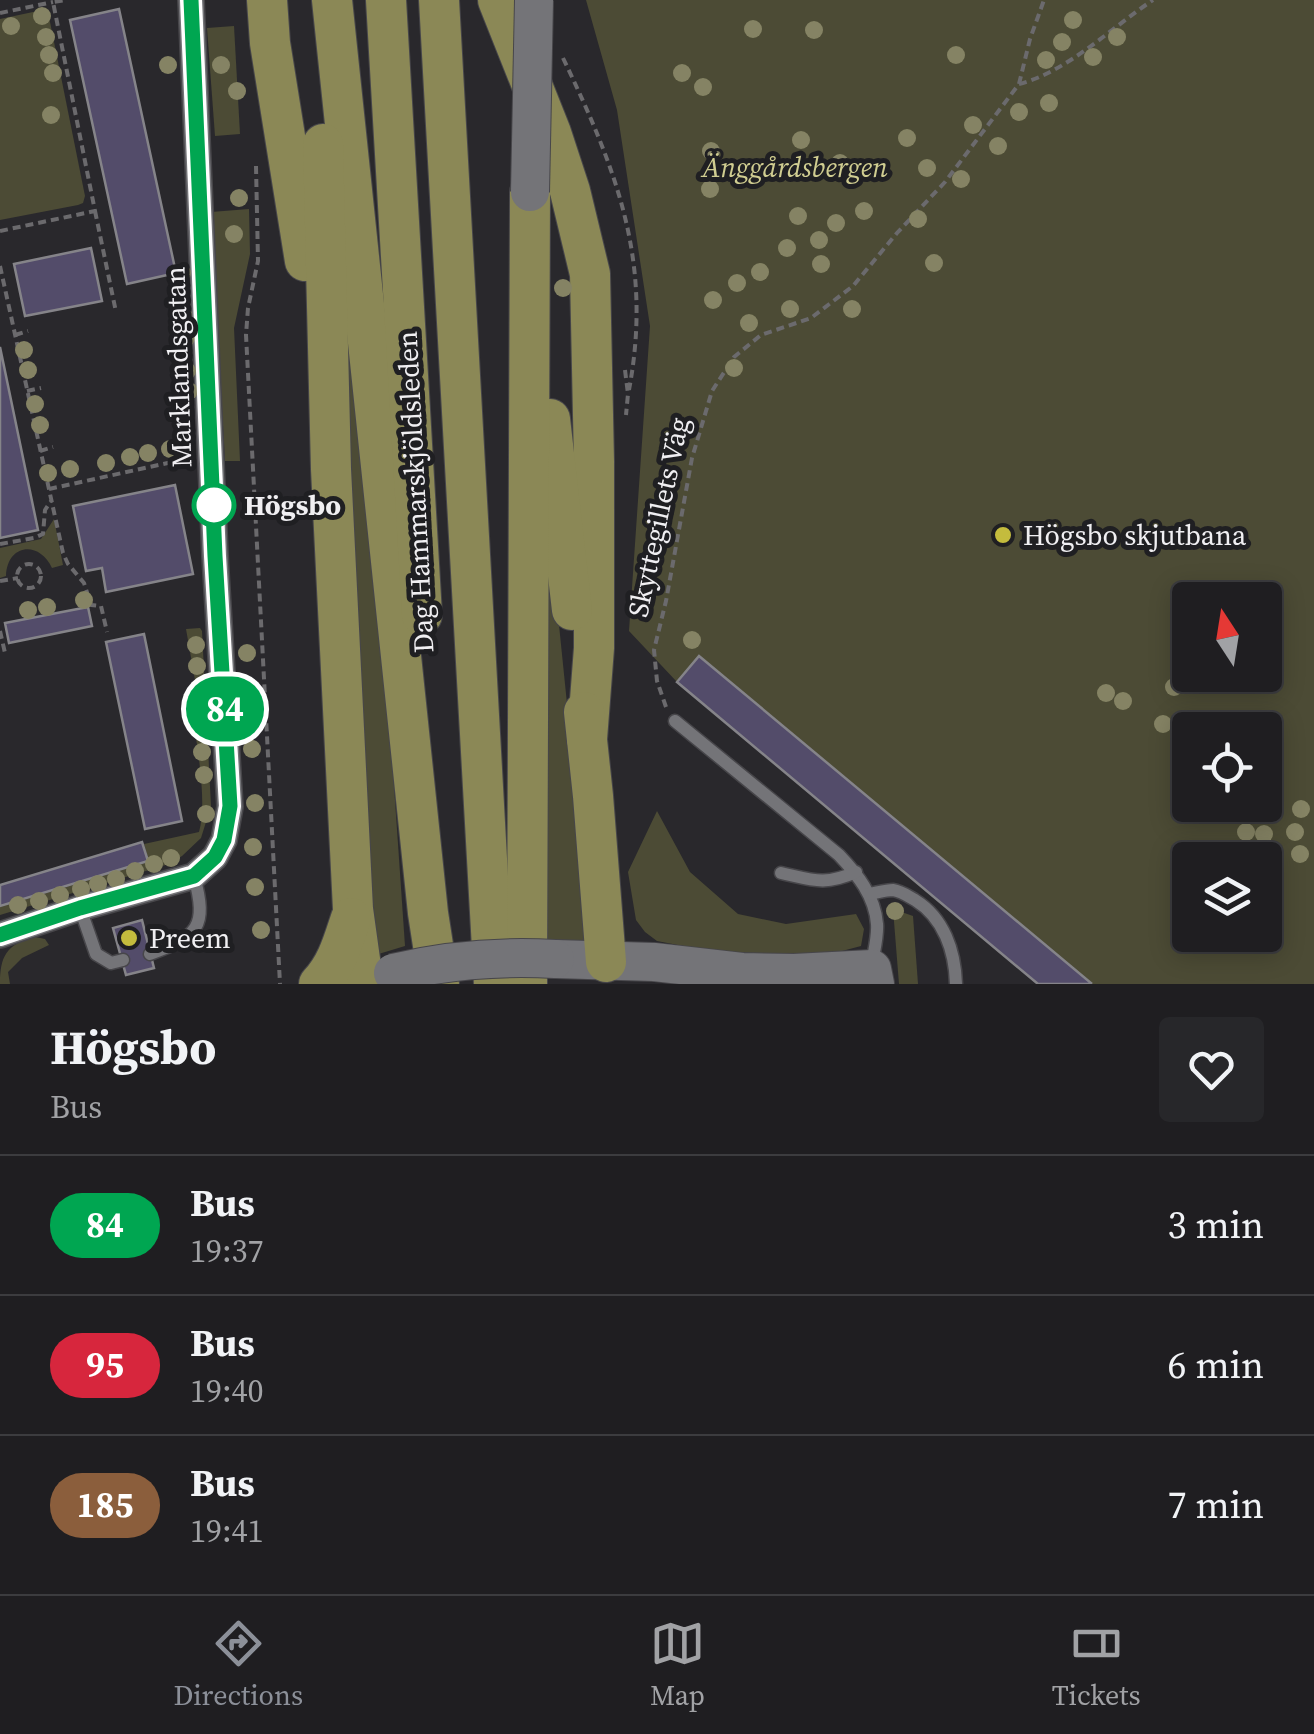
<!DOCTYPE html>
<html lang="en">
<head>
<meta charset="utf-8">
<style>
	body { margin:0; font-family:"Source Serif 4",serif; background:#27272a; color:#f1f3f6; height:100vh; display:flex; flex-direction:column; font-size:38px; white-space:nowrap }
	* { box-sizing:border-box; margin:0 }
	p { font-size:32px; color:#a1a2a5 }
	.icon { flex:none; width:55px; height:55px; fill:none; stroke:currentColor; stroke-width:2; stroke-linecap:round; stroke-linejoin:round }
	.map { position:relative; height:984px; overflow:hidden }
	.panel { display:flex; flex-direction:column; background:#1f1e21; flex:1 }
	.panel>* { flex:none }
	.badge { padding:0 20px; border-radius:32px; font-size:35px; line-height:65px }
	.needle { width:65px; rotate:348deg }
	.controls { position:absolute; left:1172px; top:582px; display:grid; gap:20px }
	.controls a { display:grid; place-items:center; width:110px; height:110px; border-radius:10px; background:#1f1e21; box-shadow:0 5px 25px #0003,0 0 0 2px #3c3c3f; font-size:50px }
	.map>.badge { position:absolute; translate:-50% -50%; box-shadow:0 0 0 5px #fff }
	.round { display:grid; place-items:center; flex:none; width:105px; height:105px; border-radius:10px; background:#27272a }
	.overview { display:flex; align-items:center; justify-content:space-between; height:170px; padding:0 50px }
	h1 { font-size:48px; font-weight:700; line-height:75px }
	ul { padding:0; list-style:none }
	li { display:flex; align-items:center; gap:30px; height:140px; padding:0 50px; border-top:2px solid #3c3c3f }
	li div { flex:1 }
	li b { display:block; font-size:38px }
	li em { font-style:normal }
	li .badge { min-width:110px; font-weight:700; text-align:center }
	.tabs { display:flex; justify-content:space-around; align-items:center; height:140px; border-top:2px solid #3c3c3f; background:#1f1e21; font-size:28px; color:#a1a2a5 }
	.tabs a { display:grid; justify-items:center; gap:5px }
	.tabs .selected { color:#8c9099 }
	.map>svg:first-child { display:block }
</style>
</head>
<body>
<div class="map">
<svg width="1314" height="984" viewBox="0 0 1314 984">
	<rect width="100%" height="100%" fill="#29282c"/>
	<g fill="#4c4b35" fill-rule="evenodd">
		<path d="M586,0h728v984h-276l-361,-302 -48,-51 21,-305 -33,-216zM1190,600h75v75h-75zM1190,730h75v75h-75zM1190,860h75v75h-75z"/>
		<path d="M33,12h9l7,5 36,179 -2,7 -5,2 -78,15v-201z"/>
		<path d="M234,26l6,108 -25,2 -8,-108z"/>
		<path d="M340,197l44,443 21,306 -33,10 -9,-163z"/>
		<path d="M249,209l1,45 -16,74 6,133h-15l-14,-249z"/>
		<path d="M546,497l45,443h-47z"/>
		<path d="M54,519l9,46 -11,3c-13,-28 -45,-24 -46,8l-6,2v-30l41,-9z"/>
		<path d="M200,628l2,3 9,175 -10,32 -19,18 -13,8 -169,51v-9l149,-45 -5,-17 55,-12c10,-34 -6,-106 -10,-144l7,-2 -10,-57z"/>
		<path d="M657,811l33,61 48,42 48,10 70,-10 8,15 -3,17 -38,10 -78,2 -88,-17 -12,-9 -9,-12 -8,-48z"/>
		<path d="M893,909l20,7 5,68h-19z"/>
		<path d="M35,937l10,2 4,6 -27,13 -14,14 2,12h-10c0,-27 6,-40 35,-47z"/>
	</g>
	<g fill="#534c6a" stroke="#858489" stroke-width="2.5">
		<path d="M119,9l57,264 -49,11 -57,-264z"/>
		<path d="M91,248l11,53 -77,15 -11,-52z"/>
		<path d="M0,347l38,183 -38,8z"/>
		<path d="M175,485l18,89 -87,18 -4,-24 -16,3 -13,-65z"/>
		<path d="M88,607l4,19 -83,17 -4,-20z"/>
		<path d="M144,634l38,187 -37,8 -39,-187z"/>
		<path d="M699,656l392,327 -1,1h-52l-361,-302z"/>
		<path d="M142,842l6,19 -148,45v-21z"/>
		<path d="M142,920l12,48 -28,7 -13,-47z"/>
	</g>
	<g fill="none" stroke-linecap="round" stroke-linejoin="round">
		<g stroke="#47464a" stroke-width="15">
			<g id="lane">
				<path d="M675,721l164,134c18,19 36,41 38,69 1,12 -3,27 -5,40"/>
				<path d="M781,873c32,7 43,13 75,-1"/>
				<path d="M869,894c7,-1 16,-4 24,-4 8,1 15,6 22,10 29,18 40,51 41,84"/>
				<path d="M80,908l16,46 15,9 12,-3"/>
				<path d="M150,954c48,-18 58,-26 44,-78"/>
			</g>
		</g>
		<g stroke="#47464a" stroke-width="28">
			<path id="street" d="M0,935l80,-27 114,-32 21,-19 9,-17 6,-33 -15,-251 -24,-556"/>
		</g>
		<g stroke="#47464a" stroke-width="40">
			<path id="secondary" d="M555,959l99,3 88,10 52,1 78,-4 3,15"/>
		</g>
		<g stroke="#47464a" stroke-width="42">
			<g id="primary">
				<path d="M267,0l3,43 35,218"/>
				<path d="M332,0l96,913 11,71"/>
				<path d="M386,0l36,615"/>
				<path d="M439,0l55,984"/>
				<path d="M498,0l53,133 19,58 20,83 4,188v186l-7,91"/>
				<path d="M323,144l8,325 22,440 10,72"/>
				<path d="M550,419l22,191"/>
				<path d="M584,712l9,84 13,166"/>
				<path d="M319,984c18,-19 24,-42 32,-66"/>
				<path d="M527,984l3,-792"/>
			</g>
		</g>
		<g stroke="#6b6a6d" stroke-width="4" stroke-dasharray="8 5" stroke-linecap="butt">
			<path d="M0,13l53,-11"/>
			<path d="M563,58c54,113 90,204 66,332"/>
			<path d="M1019,84c48,-12 92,-56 134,-84"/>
			<path d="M256,166l2,95 -10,47 -2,27 34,649"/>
			<path d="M95,211l21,101"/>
			<path d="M0,231l95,-20 -42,-209 13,-2"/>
			<path d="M0,266l63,287 5,11 16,19 7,22 10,1 6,26"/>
			<path d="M15,335l13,-4"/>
			<path d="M625,370l3,24 -2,21"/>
			<path d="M27,391l14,-3"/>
			<path d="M40,451l13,-4"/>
			<path d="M49,489l137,-30"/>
			<path d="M0,544l34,-6 9,-4 2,-24 6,-9"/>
			<circle cx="29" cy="576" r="12"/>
			<path d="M0,581l18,-3"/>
			<path d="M0,631l5,22"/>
			<path d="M666,707l-9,-26 -3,-31 12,-49 26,-143 20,-67 22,-34 27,-22 50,-17 42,-32 44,-53 48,-51 74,-98 11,-45 14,-39"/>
		</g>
		<use href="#lane" stroke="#747478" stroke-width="12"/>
		<use href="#street" stroke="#747478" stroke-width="25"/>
		<use href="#secondary" stroke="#747478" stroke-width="38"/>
		<use href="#primary" stroke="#8b8856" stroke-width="40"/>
		<g stroke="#47464a" stroke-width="40" stroke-linecap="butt">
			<g id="secondary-bridge">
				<path d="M530,192l4,-192"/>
				<path d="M393,973c54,-13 107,-17 162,-14"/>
			</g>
		</g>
		<use href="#secondary-bridge" stroke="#747478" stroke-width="38"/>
	</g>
	<g fill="#858364">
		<circle cx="42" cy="16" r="9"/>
		<circle cx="1073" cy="20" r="9"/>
		<circle cx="11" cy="26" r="9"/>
		<circle cx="753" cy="29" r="9"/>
		<circle cx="814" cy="30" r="9"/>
		<circle cx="46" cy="37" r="9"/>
		<circle cx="1117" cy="37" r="9"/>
		<circle cx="1062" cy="42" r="9"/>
		<circle cx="49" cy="55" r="9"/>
		<circle cx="956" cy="55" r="9"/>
		<circle cx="1093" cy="57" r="9"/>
		<circle cx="1046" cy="60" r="9"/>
		<circle cx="168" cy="65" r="9"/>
		<circle cx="221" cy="65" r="9"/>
		<circle cx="53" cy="73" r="9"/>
		<circle cx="682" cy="73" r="9"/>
		<circle cx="703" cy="87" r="9"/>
		<circle cx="237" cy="91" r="9"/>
		<circle cx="1049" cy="103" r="9"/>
		<circle cx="1019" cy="112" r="9"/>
		<circle cx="51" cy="115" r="9"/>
		<circle cx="973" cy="125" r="9"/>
		<circle cx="907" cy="138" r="9"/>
		<circle cx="801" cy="140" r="9"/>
		<circle cx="998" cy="146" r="9"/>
		<circle cx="711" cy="151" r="9"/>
		<circle cx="840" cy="163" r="9"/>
		<circle cx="927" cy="168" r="9"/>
		<circle cx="961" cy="179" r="9"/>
		<circle cx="710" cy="189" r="9"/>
		<circle cx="239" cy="198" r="9"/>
		<circle cx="864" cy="211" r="9"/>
		<circle cx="798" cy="216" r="9"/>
		<circle cx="918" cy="219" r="9"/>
		<circle cx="836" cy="223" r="9"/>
		<circle cx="234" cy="234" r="9"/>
		<circle cx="819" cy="240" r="9"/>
		<circle cx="787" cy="248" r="9"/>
		<circle cx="934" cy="263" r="9"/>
		<circle cx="821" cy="264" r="9"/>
		<circle cx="760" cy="272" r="9"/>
		<circle cx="182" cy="273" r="9"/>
		<circle cx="737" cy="283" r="9"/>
		<circle cx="563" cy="288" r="9"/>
		<circle cx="713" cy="300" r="9"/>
		<circle cx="790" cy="309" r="9"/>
		<circle cx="852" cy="309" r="9"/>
		<circle cx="183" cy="315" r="9"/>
		<circle cx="749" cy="323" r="9"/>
		<circle cx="186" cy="338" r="9"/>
		<circle cx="24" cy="350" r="9"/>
		<circle cx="734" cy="368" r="9"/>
		<circle cx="28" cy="370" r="9"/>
		<circle cx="187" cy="371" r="9"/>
		<circle cx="189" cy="391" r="9"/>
		<circle cx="35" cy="404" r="9"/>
		<circle cx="40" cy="425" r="9"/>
		<circle cx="170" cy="449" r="9"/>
		<circle cx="148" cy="453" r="9"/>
		<circle cx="130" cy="457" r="9"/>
		<circle cx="106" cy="463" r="9"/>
		<circle cx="70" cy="469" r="9"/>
		<circle cx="48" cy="473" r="9"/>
		<circle cx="1188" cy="539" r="9"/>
		<circle cx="84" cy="600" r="9"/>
		<circle cx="47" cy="607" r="9"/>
		<circle cx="28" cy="610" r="9"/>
		<circle cx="692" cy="640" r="9"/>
		<circle cx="196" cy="645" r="9"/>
		<circle cx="247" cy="653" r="9"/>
		<circle cx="197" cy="666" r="9"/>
		<circle cx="1174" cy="687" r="9"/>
		<circle cx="199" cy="690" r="9"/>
		<circle cx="1106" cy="693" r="9"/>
		<circle cx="1123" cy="701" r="9"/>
		<circle cx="200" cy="712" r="9"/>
		<circle cx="249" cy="719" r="9"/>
		<circle cx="1163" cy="724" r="9"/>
		<circle cx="201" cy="731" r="9"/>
		<circle cx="252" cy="749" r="9"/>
		<circle cx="202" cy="752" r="9"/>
		<circle cx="204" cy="775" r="9"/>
		<circle cx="255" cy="803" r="9"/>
		<circle cx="1301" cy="809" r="9"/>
		<circle cx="206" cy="814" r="9"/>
		<circle cx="1246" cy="832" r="9"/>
		<circle cx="1295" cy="832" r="9"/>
		<circle cx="1264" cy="834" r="9"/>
		<circle cx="253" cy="847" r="9"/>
		<circle cx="1300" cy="854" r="9"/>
		<circle cx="1275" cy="857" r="9"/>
		<circle cx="171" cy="858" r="9"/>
		<circle cx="154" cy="864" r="9"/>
		<circle cx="135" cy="871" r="9"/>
		<circle cx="116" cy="879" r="9"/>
		<circle cx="98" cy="884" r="9"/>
		<circle cx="255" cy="887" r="9"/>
		<circle cx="81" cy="889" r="9"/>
		<circle cx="60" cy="895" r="9"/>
		<circle cx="39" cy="901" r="9"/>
		<circle cx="18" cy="905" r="9"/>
		<circle cx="895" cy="911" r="9"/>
		<circle cx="261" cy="930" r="9"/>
	</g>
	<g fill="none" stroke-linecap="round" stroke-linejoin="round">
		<g stroke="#fff" stroke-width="22">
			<path id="line" d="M0,935l80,-27 114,-32 21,-19 9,-17 6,-34 -15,-250 -24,-556"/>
		</g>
		<use href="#line" stroke="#00a651" stroke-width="15"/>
	</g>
	<circle fill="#fff" stroke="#00a651" stroke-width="5" cx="214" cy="505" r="20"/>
	<g fill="#c4bc3d" stroke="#1f1f22" stroke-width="4">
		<circle cx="1003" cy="535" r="10"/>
		<circle cx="129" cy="938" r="10"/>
	</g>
	<g text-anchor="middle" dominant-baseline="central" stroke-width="10" stroke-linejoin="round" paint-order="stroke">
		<g font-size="28" font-style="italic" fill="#d0cd91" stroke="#1f1f22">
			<text x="795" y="167">Änggårdsbergen</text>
		</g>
		<g font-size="28" fill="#f0eff2" stroke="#1f1f22">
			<text transform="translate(178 367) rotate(-92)">Marklandsgatan</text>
			<text transform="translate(415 492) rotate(-93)">Dag Hammarskjöldsleden</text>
			<text transform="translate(658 517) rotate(-78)">Skyttegillets Väg</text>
		</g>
		<g font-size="28" font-weight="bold" fill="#f0eff2" stroke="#1f1f22" text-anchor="start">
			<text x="244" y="505">Högsbo</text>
		</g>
		<g font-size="28" fill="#f0eff2" stroke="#1f1f22" text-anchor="start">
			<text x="1023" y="535">Högsbo skjutbana</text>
			<text x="149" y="938">Preem</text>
		</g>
	</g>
</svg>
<div class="controls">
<a><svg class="needle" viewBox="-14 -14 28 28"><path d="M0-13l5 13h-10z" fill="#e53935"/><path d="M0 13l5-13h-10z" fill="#a1a2a5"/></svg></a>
<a><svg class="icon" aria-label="locate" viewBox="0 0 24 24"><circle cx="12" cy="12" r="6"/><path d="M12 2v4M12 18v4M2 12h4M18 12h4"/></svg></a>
<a><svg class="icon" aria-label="layers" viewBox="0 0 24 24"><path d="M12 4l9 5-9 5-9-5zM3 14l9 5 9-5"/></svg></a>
</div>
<b class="badge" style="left:225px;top:709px;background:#00a651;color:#fff">84</b>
</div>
<section class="panel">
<div class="overview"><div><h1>Högsbo</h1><p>Bus</p></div><a class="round"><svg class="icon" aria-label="heart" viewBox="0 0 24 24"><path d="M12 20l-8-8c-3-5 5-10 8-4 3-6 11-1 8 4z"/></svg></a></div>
<ul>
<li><span class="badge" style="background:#00a651;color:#fff">84</span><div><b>Bus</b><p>19:37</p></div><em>3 min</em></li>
<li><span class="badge" style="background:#d7263d;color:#fff">95</span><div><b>Bus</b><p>19:40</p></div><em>6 min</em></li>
<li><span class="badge" style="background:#8b5e3c;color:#fff">185</span><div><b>Bus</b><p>19:41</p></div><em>7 min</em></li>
</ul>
</section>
<nav class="tabs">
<a class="selected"><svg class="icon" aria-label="directions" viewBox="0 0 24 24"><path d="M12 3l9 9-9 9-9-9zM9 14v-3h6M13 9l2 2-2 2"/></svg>Directions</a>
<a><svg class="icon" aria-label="map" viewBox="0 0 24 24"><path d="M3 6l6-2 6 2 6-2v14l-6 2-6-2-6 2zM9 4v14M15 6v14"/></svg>Map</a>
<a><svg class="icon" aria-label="tickets" viewBox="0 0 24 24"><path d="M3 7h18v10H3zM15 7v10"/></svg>Tickets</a>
</nav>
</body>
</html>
